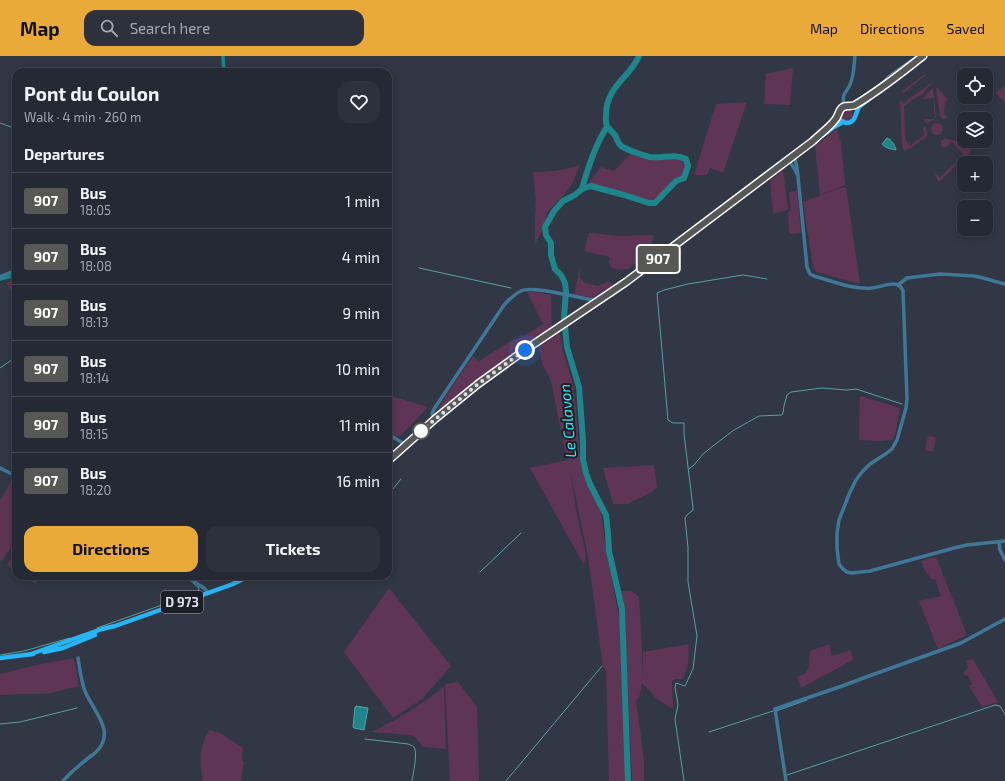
<!DOCTYPE html>
<html lang="en">
<head>
<meta charset="utf-8">
<style>
	body { margin:0; font-family:"Exo 2",sans-serif; background:#2d313c; color:#f1f3f6; height:100vh; display:flex; flex-direction:column; font-size:15px; white-space:nowrap }
	* { box-sizing:border-box; margin:0 }
	p { font-size:13px; color:#a3a6ac }
	.icon { flex:none; width:22px; height:22px; fill:none; stroke:currentColor; stroke-width:2; stroke-linecap:round; stroke-linejoin:round }
	.map { position:relative; flex:1; overflow:hidden }
	.sheet { position:absolute; left:12px; top:12px; width:380px; height:512px; display:flex; flex-direction:column; background:#252934; border-radius:12px; box-shadow:0 2px 10px #0003,0 0 0 1px #42454f }
	.sheet>* { flex:none }
	.badge { padding:0 8px; border-radius:3px; font-size:14px; line-height:26px }
	.fabs { position:absolute; left:957px; top:12px; display:grid; gap:8px }
	.fabs a { display:grid; place-items:center; width:36px; height:36px; border-radius:8px; background:#252934; box-shadow:0 2px 10px #0003,0 0 0 1px #42454f; font-size:20px }
	.you { position:absolute; width:20px; height:20px; margin:-10px; border:3px solid #fff; border-radius:50%; background:#1a73e8; box-shadow:0 0 0 6px #1a73e833 }
	.map>.badge { position:absolute; translate:-50% -50%; box-shadow:0 0 0 2px #fff }
	h2 { padding:0 12px; font-size:15px; line-height:36px }
	.round { display:grid; place-items:center; flex:none; width:42px; height:42px; border-radius:12px; background:#2d313c }
	.head { display:flex; align-items:center; justify-content:space-between; height:68px; padding:0 12px }
	h1 { font-size:19px; font-weight:700; line-height:30px }
	.action { display:flex; gap:8px; margin-top:auto; padding:8px 12px }
	.action a { flex:1; height:46px; border-radius:12px; background:#eaaa39; color:#111; font-size:16px; font-weight:700; line-height:46px; text-align:center }
	.action a+a { background:#2d313c; color:#f1f3f6 }
	ul { padding:0; list-style:none }
	li { display:flex; align-items:center; gap:12px; height:56px; padding:0 12px; border-top:1px solid #42454f }
	li div { flex:1 }
	li b { display:block; font-size:15px }
	li em { font-style:normal }
	li .badge { min-width:44px; font-weight:700; text-align:center }
	header { display:flex; align-items:center; gap:24px; box-sizing:border-box; height:56px; padding:0 20px; background:#eaaa39; color:#111 }
	header strong { font-size:19px }
	nav { display:flex; gap:22px; margin-inline-start:auto; font-size:14px }
	.search { width:280px; height:36px; background:#2d313c; display:flex; align-items:center; gap:10px; box-sizing:border-box; padding:0 14px; border-radius:12px; color:#a3a6ac; font-size:15px }
	.map>svg:first-child { display:block }
</style>
</head>
<body>
<header>
<strong>Map</strong>
<div class="search"><svg class="icon" aria-label="search" viewBox="0 0 24 24"><circle cx="10" cy="10" r="6"/><path d="M15 15l6 6"/></svg>Search here</div>
<nav><a>Map</a><a>Directions</a><a>Saved</a></nav>
</header>
<div class="map">
<svg width="1005" height="725" viewBox="0 0 1005 725">
	<rect width="100%" height="100%" fill="#313745"/>
	<g fill="#5f3555">
		<path d="M793,12l-3,37 -26,-1 2,-30z"/>
		<path d="M925,18l1,1 -22,18 -2,-2z"/>
		<path d="M932,26v1l-6,6 -4,6 -6,2 -12,9 1,33 5,7 14,-11v-3l-1,-4 1,-1h2l1,7v2l-16,12 -7,3 -2,-6 -2,-44h2l2,2z"/>
		<path d="M1005,29v18l-9,-10z"/>
		<path d="M937,31l11,13 -3,2 -1,11 3,4v1l-4,1 -3,-3 -4,-28z"/>
		<path d="M933,32l3,29 -2,3 -7,3 -2,-1 -1,-3h9l2,-2 -2,-19 -10,1 7,-9z"/>
		<path d="M747,46l-24,71 -13,-5 -3,7h-13l22,-71z"/>
		<circle cx="847" cy="59" r="6"/>
		<circle cx="937" cy="73" r="6"/>
		<path d="M837,73l4,14 4,42 -25,10 -5,-49z"/>
		<path d="M945,82l7,2 5,1 3,4 5,-2v-2h4l5,7 -34,33h-2l-2,-4 -1,-4 5,4 24,-22 -12,-13 -6,5h-3l-2,-1v-5z"/>
		<path d="M632,97l16,6 31,-2 5,3 2,6 -3,11 -9,2 -20,21c-9,3 -21,-5 -30,-8 -10,-3 -26,-8 -37,-7l14,-18 13,4z"/>
		<path d="M580,109l-7,17 -8,12 -18,18 -5,19 -7,13v-28l1,-16 -3,-28c17,0 32,-2 47,-7z"/>
		<path d="M783,114l5,40 -15,4 -3,-33z"/>
		<path d="M846,131l14,97 -44,-12 -3,-4 -10,-66 34,-13z"/>
		<path d="M797,135l4,42 -12,1 -1,-22 3,-2 -2,-18z"/>
		<path d="M589,177l33,3 32,-1 -5,17 -21,17h-10l-6,-1 -3,-5 1,-6 -26,-6z"/>
		<path d="M580,212v10l5,5 13,3 11,-5 4,4 -21,13 -18,-4z"/>
		<path d="M16,224v19l-10,-16z"/>
		<path d="M527,236h10l14,3 1,34 -84,59 -29,23 -1,-3 35,-52 6,5 32,-20 13,-5 19,-12z"/>
		<path d="M560,276l2,16 12,40 6,69 3,13 18,41 4,32 16,84 5,154h-17l-3,-110 -3,-4 -15,-111 -18,-85 7,44 9,40 -2,10 -54,-97 37,-8 -16,-79 -9,-17 -3,-17z"/>
		<path d="M388,339l40,12 -29,30 -11,-6z"/>
		<path d="M860,340l40,12 -5,27 -3,5 -14,1 -19,-1z"/>
		<path d="M928,380l8,1 -3,15 -8,-2z"/>
		<path d="M654,409l3,22 -5,5 -25,12h-14l-10,-36z"/>
		<path d="M13,422l3,2v59l-14,22 -2,-1v-59z"/>
		<path d="M16,494v21l-9,-6z"/>
		<path d="M936,501l31,78 -29,14 -19,-48 22,-5 -6,-17h-3l-7,-8 -4,-10z"/>
		<path d="M24,520h16l-4,8z"/>
		<path d="M389,532l62,78 -29,33 -29,19 -49,-66z"/>
		<path d="M620,535h11l8,6 3,53 1,32v-30l46,-8 -1,21 -5,14h-8l-3,2 1,28 -16,-10 -15,-16 -3,15 -3,3 8,59v21h-12l-8,-174z"/>
		<path d="M829,588l3,12 19,-6 2,10 -52,28 -4,-11 9,-4 3,-7 1,-15z"/>
		<path d="M74,602l5,28 -33,8h-26l-20,1v-21l41,-10z"/>
		<path d="M973,603l25,43 -16,5 -13,-21 3,-2 -4,-9 -2,1 -3,-3 5,-6 -2,-6z"/>
		<path d="M458,626l19,25 2,74h-29l-5,-97z"/>
		<path d="M444,630l2,63 -23,-2 -8,-10 -4,-2 -39,-3c25,-13 50,-27 72,-46z"/>
		<path d="M209,674c12,1 24,12 34,18l-1,13h2l-3,20h-38c-4,-20 -4,-33 6,-51z"/>
	</g>
	<g fill="#1e858a" stroke="#57a0a6">
		<path d="M887,82c4,1 8,7 9,12 -5,-1 -11,-2 -14,-6z"/>
		<path d="M356,650l12,2 -4,22 -10,-2 -1,-1 2,-20z"/>
	</g>
	<g fill="none" stroke-linecap="round" stroke-linejoin="round">
		<g stroke="#57a0a6" stroke-width="1">
			<path d="M883,35l45,-35"/>
			<path d="M853,46l29,-20 6,-6 28,-20"/>
			<path d="M0,67l16,6"/>
			<path d="M388,208l2,5 -2,5"/>
			<path d="M419,212l92,20"/>
			<path d="M596,242c35,-23 69,-48 101,-73"/>
			<path d="M0,312l16,-11"/>
			<path d="M689,413l5,-4 9,-11 10,-8 21,-16 25,-14 23,-1 1,-2 1,-7 3,-11 4,-3 31,-4 25,2 9,-1 46,15"/>
			<path d="M12,421l4,2"/>
			<path d="M388,439l13,-16"/>
			<path d="M480,516l41,-39"/>
			<path d="M291,521l1,-1"/>
			<path d="M97,572l99,-35 3,-3v-2l-6,-5"/>
			<path d="M0,599l24,-4 46,-13"/>
			<path d="M776,655l31,-11"/>
			<path d="M0,668l20,-2 57,-14"/>
			<path d="M709,676l64,-21"/>
			<path d="M365,683l43,5c2,1 4,1 6,3 4,5 -1,27 -2,34"/>
			<path d="M787,719l208,-70 5,1 5,8"/>
			<path d="M506,725l96,-115"/>
			<path d="M684,725l-9,-62 3,-14 -3,-18 1,-4 9,3 8,-17 4,-33 -9,-54v-34l-3,-30 2,-3 6,-5v-2l-9,-74v-11h-11l-5,-3 -11,-127 7,-3 24,-6 55,-9 24,4"/>
		</g>
		<g stroke="#1e858a" stroke-width="3.5">
			<path d="M223,0l1,16"/>
			<path d="M0,223l16,-4"/>
		</g>
		<g stroke="#1e858a" stroke-width="6">
			<path d="M582,133c6,-22 13,-44 25,-62"/>
			<path d="M628,725l-6,-172 -13,-58 -1,-18 -2,-18 -16,-31 -4,-11 -3,-14v-19l-4,-53 -12,-40 -3,-29 2,-27 -1,-8 -4,-8 -6,-6 -4,-14v-12l-5,-8 -1,-8 9,-16 9,-10 12,-6 7,-6 9,-3 33,9 25,8h6l21,-22 8,-3 4,-12 -2,-7c-13,-6 -23,0 -36,-2 -5,-1 -25,-8 -29,-11 -3,-3 -4,-7 -6,-11 -3,-3 -6,-6 -8,-9 -2,-4 -1,-8 -1,-12 1,-29 23,-35 33,-58"/>
		</g>
		<g stroke="#3f7897" stroke-width="3.5">
			<path d="M844,51c-3,-16 3,-13 7,-25 3,-8 3,-18 4,-26"/>
			<path d="M794,100l3,11 10,100 3,7 4,2c18,5 40,14 58,12 11,-1 26,-10 31,3l4,108 -1,9 -9,32 -5,9 -5,4 -17,11 -8,8 -6,8 -6,12 -11,28 -2,13v15l2,16 4,5 4,3 5,1 18,-2 84,-23 13,-3 38,-4"/>
			<path d="M788,104l6,8 3,6"/>
			<path d="M0,221l16,-7"/>
			<path d="M898,229l9,-7 33,-4 34,2 9,2 22,6"/>
			<path d="M435,363l-3,-5 2,-5 70,-104c5,-5 10,-11 17,-14 11,-6 62,8 77,10"/>
			<path d="M388,378l18,11"/>
			<path d="M0,412l16,8"/>
			<path d="M999,486l1,8 5,10"/>
			<path d="M185,520l19,12 4,5"/>
			<path d="M63,725c7,-8 15,-15 23,-21 3,-3 7,-5 10,-8 21,-20 -3,-41 -11,-61 -4,-10 -5,-22 -7,-33"/>
			<path d="M786,725l-11,-72 70,-24 24,-9 92,-33 44,-24"/>
		</g>
		<g stroke="#27b6f5" stroke-width="4.5">
			<path d="M885,29l-32,20 -10,3 -3,2 -1,4 1,6 6,3c10,0 9,-9 13,-16l64,-51"/>
			<path d="M823,79l11,-8 9,-5"/>
			<path d="M388,405c29,-27 58,-53 90,-77 47,-36 98,-66 147,-101 64,-45 125,-94 188,-142l18,-16 8,-10"/>
			<path d="M44,596l19,-4 32,-13"/>
			<path d="M31,598l71,-25 13,-3 93,-33 25,-9 16,-8"/>
			<path d="M0,602l33,-4"/>
		</g>
	</g>
	<g fill="none" stroke-linecap="round" stroke-linejoin="round">
		<g stroke="#fff" stroke-width="9">
			<path id="line" d="M388,405l47,-42 43,-35 47,-34 101,-68 187,-141c7,-7 16,-13 22,-21 4,-4 3,-10 8,-13 4,-2 8,0 12,-2 24,-14 46,-32 68,-49"/>
		</g>
		<use href="#line" stroke="#575756" stroke-width="6"/>
		<path stroke="#dbdfe9" stroke-width="4" stroke-dasharray="0 7.2" d="M421,375l57,-47 47,-34"/>
	</g>
	<circle fill="#fff" stroke="#575756" stroke-width="2" cx="421" cy="375" r="8"/>
	<g text-anchor="middle" dominant-baseline="central" stroke-width="4" stroke-linejoin="round" paint-order="stroke">
		<rect fill="#1c1e25" stroke="#a2a5ae" stroke-width="1" x="161" y="535" width="42" height="22" rx="3"/>
		<g font-size="13" font-weight="bold" fill="#dbdfe9">
			<text x="182" y="546">D 973</text>
		</g>
		<g font-size="15" font-style="italic" fill="#2bedf7" stroke="#1c1e25">
			<text transform="translate(567 365) rotate(-95)">Le Calavon</text>
		</g>
	</g>
</svg>
<div class="fabs">
<a><svg class="icon" aria-label="locate" viewBox="0 0 24 24"><circle cx="12" cy="12" r="6"/><path d="M12 2v4M12 18v4M2 12h4M18 12h4"/></svg></a>
<a><svg class="icon" aria-label="layers" viewBox="0 0 24 24"><path d="M12 4l9 5-9 5-9-5zM3 14l9 5 9-5"/></svg></a>
<a>+</a>
<a>−</a>
</div>
<div class="you" style="left:525px;top:294px"></div>
<b class="badge" style="left:658px;top:203px;background:#575756;color:#fff">907</b>
<section class="sheet">
<div class="head"><div><h1>Pont du Coulon</h1><p>Walk · 4 min · 260 m</p></div><a class="round"><svg class="icon" aria-label="heart" viewBox="0 0 24 24"><path d="M12 20l-8-8c-3-5 5-10 8-4 3-6 11-1 8 4z"/></svg></a></div>
<h2>Departures</h2>
<ul>
<li><span class="badge" style="background:#575756;color:#fff">907</span><div><b>Bus</b><p>18:05</p></div><em>1 min</em></li>
<li><span class="badge" style="background:#575756;color:#fff">907</span><div><b>Bus</b><p>18:08</p></div><em>4 min</em></li>
<li><span class="badge" style="background:#575756;color:#fff">907</span><div><b>Bus</b><p>18:13</p></div><em>9 min</em></li>
<li><span class="badge" style="background:#575756;color:#fff">907</span><div><b>Bus</b><p>18:14</p></div><em>10 min</em></li>
<li><span class="badge" style="background:#575756;color:#fff">907</span><div><b>Bus</b><p>18:15</p></div><em>11 min</em></li>
<li><span class="badge" style="background:#575756;color:#fff">907</span><div><b>Bus</b><p>18:20</p></div><em>16 min</em></li>
</ul>
<div class="action"><a>Directions</a><a>Tickets</a></div>
</section>
</div>
</body>
</html>
